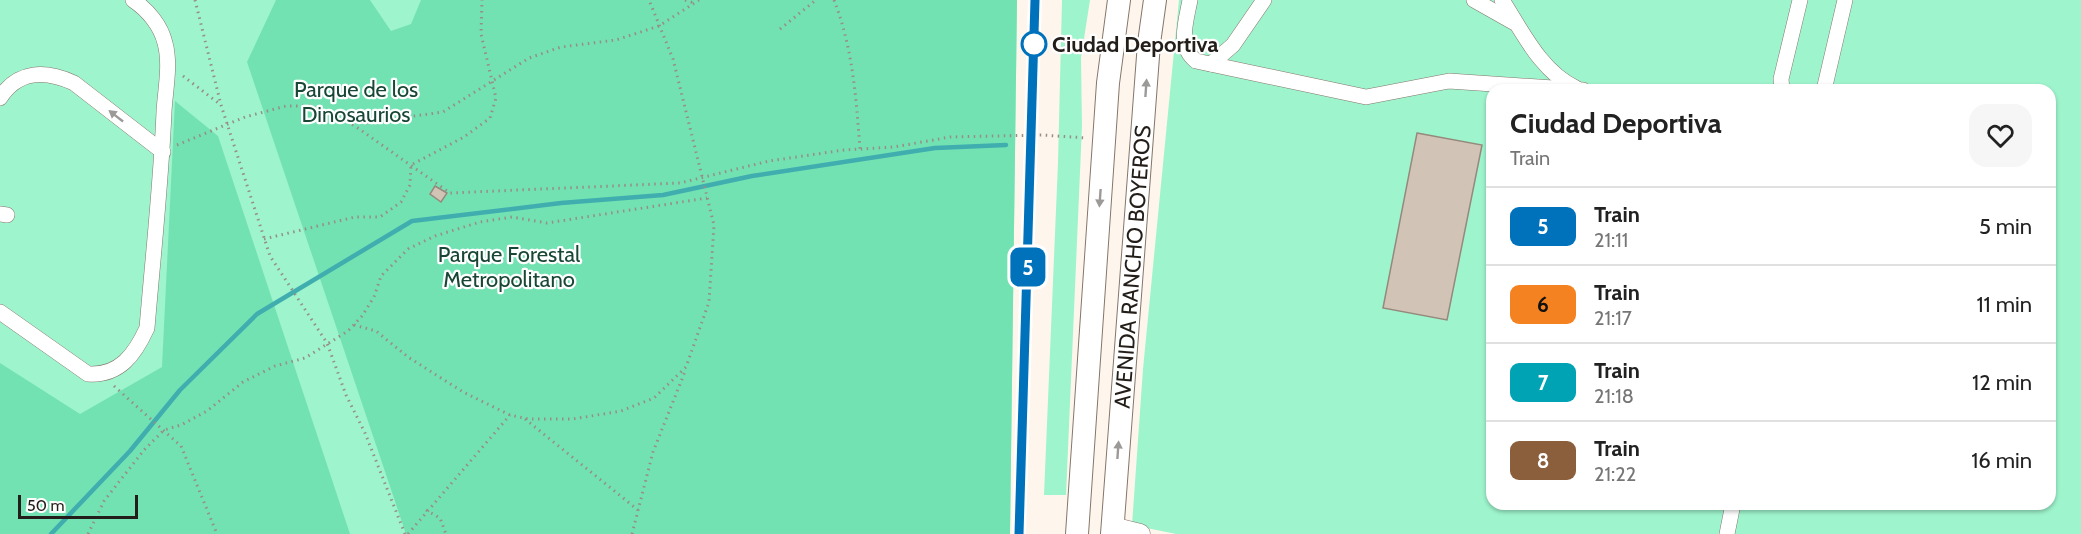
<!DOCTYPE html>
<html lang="en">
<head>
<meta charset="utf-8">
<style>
	body { margin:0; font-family:Cabin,sans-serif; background:#f6f6f6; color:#222; height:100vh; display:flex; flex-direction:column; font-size:22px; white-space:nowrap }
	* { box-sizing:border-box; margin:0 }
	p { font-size:20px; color:#767676 }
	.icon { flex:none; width:33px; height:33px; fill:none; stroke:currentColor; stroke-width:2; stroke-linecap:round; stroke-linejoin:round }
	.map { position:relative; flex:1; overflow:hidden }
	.drawer { position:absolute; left:1486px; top:84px; width:570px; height:426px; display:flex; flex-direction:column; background:#fff; border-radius:18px; box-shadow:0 2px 4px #0004 }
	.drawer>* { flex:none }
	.badge { padding:0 12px; border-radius:9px; font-size:21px; line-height:39px }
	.scale { position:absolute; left:18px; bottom:15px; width:120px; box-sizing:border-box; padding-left:6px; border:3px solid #231e19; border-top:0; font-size:16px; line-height:21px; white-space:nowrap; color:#231e19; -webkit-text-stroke:4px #fff; paint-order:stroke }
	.map>.badge { position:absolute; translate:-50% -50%; box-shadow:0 0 0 3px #fff }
	.round { display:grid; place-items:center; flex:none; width:63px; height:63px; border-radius:18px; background:#f6f6f6 }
	.head { display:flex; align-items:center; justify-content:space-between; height:102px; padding:0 24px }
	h1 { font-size:28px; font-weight:700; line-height:45px }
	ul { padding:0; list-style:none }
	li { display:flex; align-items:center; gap:18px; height:78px; padding:0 24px; border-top:2px solid #e0e0e0 }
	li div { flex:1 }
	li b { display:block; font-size:22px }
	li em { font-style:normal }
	li .badge { min-width:66px; font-weight:700; text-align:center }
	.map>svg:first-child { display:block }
</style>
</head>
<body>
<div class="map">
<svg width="2081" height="534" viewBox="0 0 2081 534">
	<rect width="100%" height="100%" fill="#fef6ed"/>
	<g fill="#9ef4cd" fill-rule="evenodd">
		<path d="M0,0h1017l-7,534h-1010z"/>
		<path d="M1062,0h28l-9,58 1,68 -16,369h-22l14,-333z"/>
		<path d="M1179,0h902v534h-905l-44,-9 11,-156zM1492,90h558v414h-558z"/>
	</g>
	<g fill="#73e2b3">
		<path d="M276,0h94l21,31 20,-7 10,-24h596l-7,534h-604l-159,-472z"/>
		<path d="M175,101l43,35 132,398h-350v-171l80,51 82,-47z"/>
	</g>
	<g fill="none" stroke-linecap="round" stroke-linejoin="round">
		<path stroke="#40aeaf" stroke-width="4.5" d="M51,534l79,-83 50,-61 77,-76 155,-93 149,-18 102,-8 89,-19 183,-28 71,-3"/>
	</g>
	<g fill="#d1c4b6" stroke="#95897c" stroke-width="1.5">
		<path d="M1417,133l65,12 -35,175 -64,-12z"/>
		<path d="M435,186l12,7 -6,9 -11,-8z"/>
	</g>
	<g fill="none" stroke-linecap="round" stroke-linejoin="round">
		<g stroke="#83766a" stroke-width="16">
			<g id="minor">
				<path d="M1190,0c-4,22 -13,46 6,61l170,36 83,-16 134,9"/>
				<path d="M1474,0l39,22"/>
				<path d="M1502,0c20,31 39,72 74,88"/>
				<path d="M1211,64l22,-19 31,-45"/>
				<path d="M1782,90l-1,-11 19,-79"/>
				<path d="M1824,90l21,-90"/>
				<path d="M0,98c18,-28 45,-28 74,-15l89,69"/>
				<path d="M0,214l7,1"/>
				<path d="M0,312l88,62c32,2 47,-20 59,-46 6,-72 14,-144 17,-216 1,-21 7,-47 1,-69 -4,-17 -17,-33 -32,-43"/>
				<path d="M1727,534l6,-30"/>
			</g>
		</g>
		<g stroke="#83766a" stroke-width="21">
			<path id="major" d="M1112,527l28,7"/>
		</g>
		<g stroke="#83766a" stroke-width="24">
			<g id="highway">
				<path d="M1077,534l31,-451 11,-83"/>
				<path id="s1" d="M1112,534l37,-491 6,-43"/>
			</g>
		</g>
		<g stroke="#968f88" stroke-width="3" stroke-dasharray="1.5 4.5" stroke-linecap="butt">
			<path d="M195,0l26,105 49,151 57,87 19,52 19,38 40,101"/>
			<path d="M685,0l9,3"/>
			<path d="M834,0c19,49 22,97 26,149"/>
			<path d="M780,29l36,-29"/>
			<path d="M183,76l38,29"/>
			<path d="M343,117l21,6 79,-11 86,-54 32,-11 55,-7 43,-14 40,-26"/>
			<path d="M177,145l68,-28 41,-11h23l26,9 20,11 95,67 230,-10 89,-22 75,-11 50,-3 56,-10 92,-2 45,3"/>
			<path d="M264,239l91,-22h25l21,-15 9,-17 1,-20 53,-28 26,-19 6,-20 -15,-64 1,-34"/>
			<path d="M354,325l22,6 32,26 55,35 47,23 18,4h45l48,-8 33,-13 32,-31 23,-65 5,-77 -41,-166 -24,-59"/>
			<path d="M114,386l67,60 36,88"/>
			<path d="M525,419l113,91"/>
			<path d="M426,510l14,8 6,16"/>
			<path d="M88,534l16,-33 40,-51 20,-20 17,-5 26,-14 36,-29 32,-16 30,-8 43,-27 14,-15 12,-19 7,-21 27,-27 27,-13 45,-14 32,-5 35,6 160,-25"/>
			<path d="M408,534l102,-119"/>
			<path d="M632,534l21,-82 33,-83"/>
		</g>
		<use href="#minor" stroke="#fff" stroke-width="15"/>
		<use href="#major" stroke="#fff" stroke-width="20"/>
		<use href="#highway" stroke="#fff" stroke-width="22"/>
		<path stroke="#6b655f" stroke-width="4.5" stroke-dasharray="3 6" stroke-linecap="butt" d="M1019,534l15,-534"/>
	</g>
	<defs><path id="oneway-solid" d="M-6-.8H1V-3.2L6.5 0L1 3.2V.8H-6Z" transform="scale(1.5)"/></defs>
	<g fill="#9c9a98">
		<use href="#oneway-solid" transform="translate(1146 88) rotate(-86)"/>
		<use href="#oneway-solid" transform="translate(116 116) rotate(-142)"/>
		<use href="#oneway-solid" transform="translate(1100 198) rotate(94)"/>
		<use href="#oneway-solid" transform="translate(1118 450) rotate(-86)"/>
	</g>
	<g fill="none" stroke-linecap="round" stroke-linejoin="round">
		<g stroke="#fff" stroke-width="14">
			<path id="line" d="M1019,534l16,-534"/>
		</g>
		<use href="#line" stroke="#0072bc" stroke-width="9"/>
	</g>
	<circle fill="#fff" stroke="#0072bc" stroke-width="3" cx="1034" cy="44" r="12"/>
	<g text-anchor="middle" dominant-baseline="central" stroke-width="4.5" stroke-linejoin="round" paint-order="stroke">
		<g font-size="22" font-weight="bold" fill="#231e19" stroke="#fff" text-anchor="start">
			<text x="1052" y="44">Ciudad Deportiva</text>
		</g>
		<g font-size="22" fill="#184735" stroke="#fff">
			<text x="356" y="89">Parque de los<tspan x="356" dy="25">Dinosaurios</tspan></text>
			<text x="509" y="254">Parque Forestal<tspan x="509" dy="25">Metropolitano</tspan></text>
		</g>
		<g font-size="22" fill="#231e19" stroke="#fff">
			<text stroke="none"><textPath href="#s1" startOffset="268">AVENIDA RANCHO BOYEROS</textPath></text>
		</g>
	</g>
</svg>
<div class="scale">50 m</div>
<b class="badge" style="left:1028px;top:267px;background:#0072bc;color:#fff">5</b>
<section class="drawer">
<div class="head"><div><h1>Ciudad Deportiva</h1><p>Train</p></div><a class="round"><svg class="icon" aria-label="heart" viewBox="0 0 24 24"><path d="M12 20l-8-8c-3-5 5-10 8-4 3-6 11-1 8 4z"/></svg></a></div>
<ul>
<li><span class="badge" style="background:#0072bc;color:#fff">5</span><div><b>Train</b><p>21:11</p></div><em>5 min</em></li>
<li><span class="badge" style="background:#f58220;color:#111">6</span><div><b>Train</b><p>21:17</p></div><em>11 min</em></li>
<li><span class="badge" style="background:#00a3b4;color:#fff">7</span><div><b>Train</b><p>21:18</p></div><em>12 min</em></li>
<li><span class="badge" style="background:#8b5e3c;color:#fff">8</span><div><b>Train</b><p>21:22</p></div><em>16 min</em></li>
</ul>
</section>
</div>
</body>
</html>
